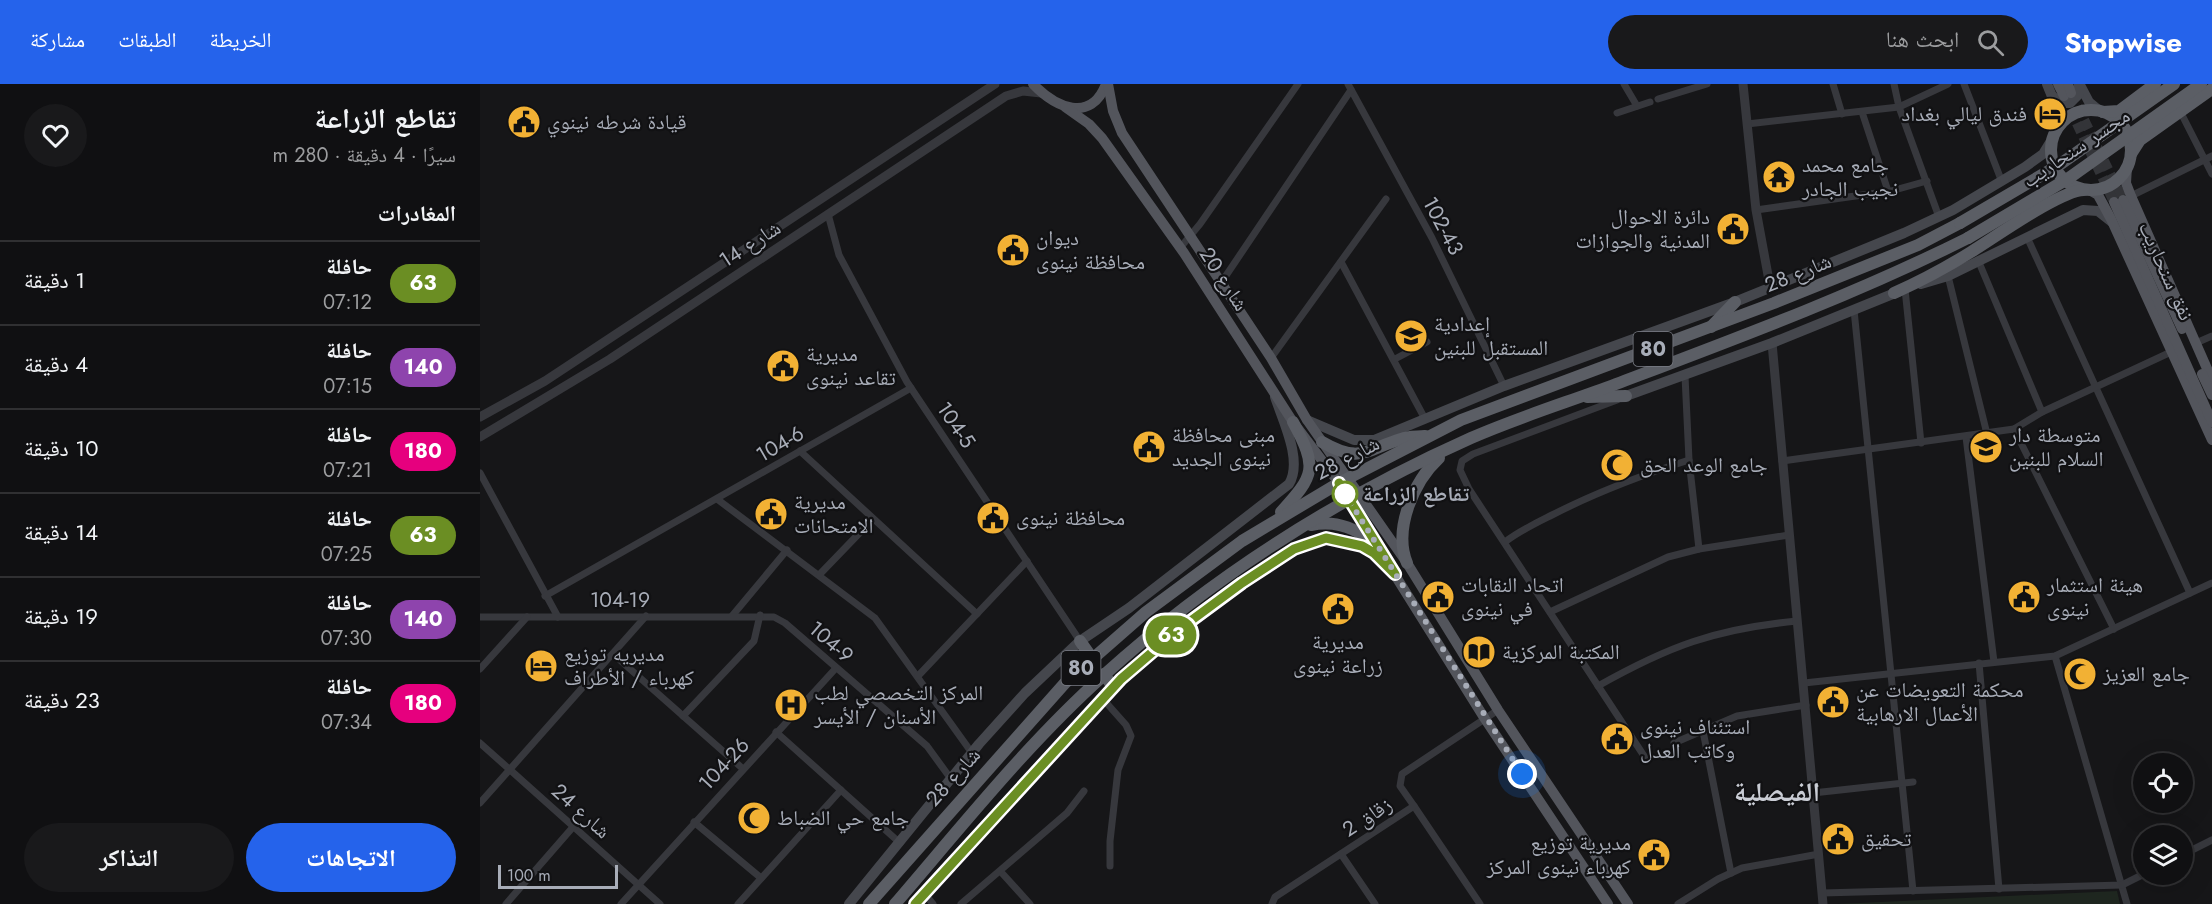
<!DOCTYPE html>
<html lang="ar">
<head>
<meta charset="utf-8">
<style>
	body { margin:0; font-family:Jost,"Noto Naskh Arabic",sans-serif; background:#19191b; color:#f1f3f6; direction:rtl; height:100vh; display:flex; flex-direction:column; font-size:22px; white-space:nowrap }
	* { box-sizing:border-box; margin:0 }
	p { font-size:20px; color:#9c9d9f }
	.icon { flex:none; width:33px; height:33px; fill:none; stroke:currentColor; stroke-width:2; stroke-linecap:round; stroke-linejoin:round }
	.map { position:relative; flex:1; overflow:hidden; direction:ltr }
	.side { display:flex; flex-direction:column; background:#101012; width:480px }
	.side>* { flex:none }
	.badge { padding:0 12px; border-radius:20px; font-size:21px; line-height:39px }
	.buttons { position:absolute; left:1653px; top:669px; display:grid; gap:12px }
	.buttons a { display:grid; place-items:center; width:60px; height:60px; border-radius:50%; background:#101012; box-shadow:0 6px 24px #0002,0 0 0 2px #303032; font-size:30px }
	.scale { position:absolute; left:18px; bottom:15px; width:120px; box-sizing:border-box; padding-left:6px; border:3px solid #a8adb8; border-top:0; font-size:16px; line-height:21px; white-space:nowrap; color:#a8adb8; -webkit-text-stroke:4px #111113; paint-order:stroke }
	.you { position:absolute; width:30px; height:30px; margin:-15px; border:4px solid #fff; border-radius:50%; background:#1a73e8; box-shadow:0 0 0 9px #1a73e833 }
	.map>.badge { position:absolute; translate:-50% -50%; box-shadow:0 0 0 3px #fff }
	h2 { padding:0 24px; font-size:22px; line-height:54px }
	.round { display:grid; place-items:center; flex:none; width:63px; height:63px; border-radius:32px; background:#19191b }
	.head { display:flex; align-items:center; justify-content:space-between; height:102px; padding:0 24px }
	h1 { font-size:28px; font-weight:700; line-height:45px }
	.button { display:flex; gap:12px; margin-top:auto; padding:12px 24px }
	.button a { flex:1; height:69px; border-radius:36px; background:#2563eb; color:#fff; font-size:24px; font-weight:700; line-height:69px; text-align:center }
	.button a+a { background:#19191b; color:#f1f3f6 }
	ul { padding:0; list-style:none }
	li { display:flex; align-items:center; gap:18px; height:84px; padding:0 24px; border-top:2px solid #303032 }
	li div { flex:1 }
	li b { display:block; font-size:22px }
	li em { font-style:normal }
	li .badge { min-width:66px; font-weight:700; text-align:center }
	header { display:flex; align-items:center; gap:36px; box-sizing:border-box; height:84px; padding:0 30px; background:#2563eb; color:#fff }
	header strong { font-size:28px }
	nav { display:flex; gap:33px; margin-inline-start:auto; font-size:21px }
	.search { width:420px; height:54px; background:#19191b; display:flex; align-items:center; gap:15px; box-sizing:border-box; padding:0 21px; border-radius:33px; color:#9c9d9f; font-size:22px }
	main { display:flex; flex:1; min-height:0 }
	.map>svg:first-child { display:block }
</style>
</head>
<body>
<header>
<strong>Stopwise</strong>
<div class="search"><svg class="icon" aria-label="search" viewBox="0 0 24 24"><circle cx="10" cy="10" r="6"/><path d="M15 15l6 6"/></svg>ابحث هنا</div>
<nav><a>الخريطة</a><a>الطبقات</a><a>مشاركة</a></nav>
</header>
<main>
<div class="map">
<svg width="1732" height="820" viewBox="0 0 1732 820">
	<rect width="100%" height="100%" fill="#161618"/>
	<path fill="#1e261f" d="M1637,807l3,13h-282z"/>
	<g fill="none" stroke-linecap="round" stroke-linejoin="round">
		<g stroke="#333438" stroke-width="10" stroke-dasharray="10 5" stroke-linecap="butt">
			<path d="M1591,9l52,107"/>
			<path d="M1584,12l50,106"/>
		</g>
		<g stroke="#37383d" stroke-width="7">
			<path d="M868,0l84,154 72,148"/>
			<path d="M1144,0l13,22"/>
			<path d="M1353,0l9,30"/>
			<path d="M1414,0l5,23 40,110"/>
			<path d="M1484,0l38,98"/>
			<path d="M1178,15l49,-15"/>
			<path d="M1700,27l32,63"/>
			<path d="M1382,28l26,79"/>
			<path d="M1137,29l33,-11"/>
			<path d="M1267,40l152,-17 49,-23"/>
			<path d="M1651,112l81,-40"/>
			<path d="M1276,126l135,-19 36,-10"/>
			<path d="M348,130l11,41 68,127 173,259"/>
			<path d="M1547,153l163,356"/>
			<path d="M700,164l20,-24 98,-140"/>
			<path d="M1498,176l64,152"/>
			<path d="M861,178l84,157"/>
			<path d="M1468,192l39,158"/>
			<path d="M741,199l130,-193"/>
			<path d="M1425,205l16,154"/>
			<path d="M1374,226l59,581"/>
			<path d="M1716,259l16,-7"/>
			<path d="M791,274l115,-159"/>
			<path d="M915,275l32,-17"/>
			<path d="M1205,292l4,84 10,89"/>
			<path d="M1137,316l-144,54 -11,7 -2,9 9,19 177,270"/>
			<path d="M1534,345l100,200"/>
			<path d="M1486,353l28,225"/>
			<path d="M320,367l177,163"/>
			<path d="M1302,377l232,-32 28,-17 129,-60"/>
			<path d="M0,389l78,144"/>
			<path d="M237,415l158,119 97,135"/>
			<path d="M1025,458c14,-11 31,-19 47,-27 45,-23 90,-40 137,-55"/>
			<path d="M340,490l53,-55"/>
			<path d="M65,512l366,-208"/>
			<path d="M1070,528l118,-55 31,-8 90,-14"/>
			<path d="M252,532l55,-66"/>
			<path d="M0,533h294l11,6 142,123 24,33"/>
			<path d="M133,570l129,114"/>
			<path d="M1575,572l72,248"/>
			<path d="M1499,579l20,226"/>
			<path d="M0,585l47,-52"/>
			<path d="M438,592l109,-115"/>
			<path d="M1324,599l251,-27 157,-73"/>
			<path d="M1118,602c71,-40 117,-57 199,-65"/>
			<path d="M622,614l24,27 5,11 -13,34 -8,71v25"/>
			<path d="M203,632l71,-75 6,-26"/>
			<path d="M1223,647l28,142"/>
			<path d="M296,648l124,111"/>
			<path d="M0,659l180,161"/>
			<path d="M1194,659l63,-27 69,-11"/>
			<path d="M1333,709l100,-11"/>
			<path d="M0,719l166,-187"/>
			<path d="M934,722l66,98"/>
			<path d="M214,738l67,56"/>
			<path d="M861,770l34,50"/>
			<path d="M1702,771l30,-15"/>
			<path d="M521,788l29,32"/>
			<path d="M444,809l9,11"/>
			<path d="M1342,809l300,-8 22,-11"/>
			<path d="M26,820l67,-77"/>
			<path d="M141,820l215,-236"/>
			<path d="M258,820l103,-114"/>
			<path d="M481,820l106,-91 17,-22"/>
			<path d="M792,820l3,-7 139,-91 -14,-20 2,-12 96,-64"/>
			<path d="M1198,820l40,-25 24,-11 77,-14"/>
		</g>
		<g stroke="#37383d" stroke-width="9">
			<path d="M1263,0l13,126 14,76"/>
			<path d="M1292,259l51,561"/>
			<path d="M0,333l65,-36 450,-297"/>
			<path d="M0,353l130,-78 396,-263 17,-5 18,2"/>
		</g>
		<g stroke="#45474d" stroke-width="10">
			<path d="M1567,0l11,27 -3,22"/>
			<path d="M1600,1l9,17 12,10"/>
			<path d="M1572,12l9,7h9l9,-9v-10"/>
			<path d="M1441,200l27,-8 135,-66 15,1 14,11"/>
			<path d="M1146,312l146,-53 128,-52"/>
			<path d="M827,336l47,20h20l130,-54 231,-84 169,-69 49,-23 72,-43 18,-13 11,-18"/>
			<path d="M369,820l130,-160 46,-51 55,-52 49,-33 160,-124c14,-23 -6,-63 -14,-87"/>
			<path d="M435,820l206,-225 89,-74 67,-45 41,-21 16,-1 19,4 21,11 12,11"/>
		</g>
		<g stroke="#53555c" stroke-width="10">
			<path d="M553,0c22,23 58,40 73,0"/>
			<path d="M628,0l5,27 9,22 149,225 36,62 100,143 91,147 130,194"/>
			<path d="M1578,0l6,12"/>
			<path d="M1588,0l3,9"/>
			<path d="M585,23l24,17 13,14 82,115 109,169 46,61"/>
			<path d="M1647,83l-1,16 5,13 81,184"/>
			<path d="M1609,106l9,5 13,24 101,221"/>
			<path d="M1643,116l59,129"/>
			<path d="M1634,118l98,220"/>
			<path d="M1722,290l10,21"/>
			<path d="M868,416l137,219 123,185"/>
		</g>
		<g stroke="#5b5e65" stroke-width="12">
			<circle cx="1611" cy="66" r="40"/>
			<path d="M1623,28l16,-1 36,-27"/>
			<path d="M1651,70l9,-14 72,-51"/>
			<path d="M1414,209c27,-12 53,-26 77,-41 23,-14 90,-62 113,-62"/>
			<path d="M1231,243l24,-25"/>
			<path d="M1107,313l39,-1"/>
			<path d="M842,358c38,22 43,8 79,-3 8,-3 16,-2 24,-3"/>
			<path d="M801,428c34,-37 37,-44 12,-90"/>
			<path d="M831,441c26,-5 49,4 67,23"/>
			<path d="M927,479c-14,-34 7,-82 32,-105"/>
			<path d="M600,557l12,17"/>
			<path d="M624,590l9,13"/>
			<path d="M389,820l196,-221 81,-71 96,-71 97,-58 122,-63 313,-117 144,-58 42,-22"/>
			<path d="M415,820c67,-78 133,-161 209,-229 108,-98 235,-178 367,-237 48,-21 97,-36 145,-54 119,-45 238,-89 352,-146"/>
		</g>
		<g stroke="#5b5e65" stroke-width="12">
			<path d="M1480,139l99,-58 115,-81"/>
			<path d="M1488,154l101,-60 132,-94"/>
		</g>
	</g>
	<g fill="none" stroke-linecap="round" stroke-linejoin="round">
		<g stroke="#fff" stroke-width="14">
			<path id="line" d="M435,820l206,-225 56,-48 65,-48 52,-34 32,-11 36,8 12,7 21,21 -56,-91"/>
		</g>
		<use href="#line" stroke="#6b8e23" stroke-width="9"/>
		<path stroke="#a8adb8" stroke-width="6" stroke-dasharray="0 10.8" d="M865,410l177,280"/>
	</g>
	<defs>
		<g id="hotel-disc" transform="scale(1.725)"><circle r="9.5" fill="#f2b134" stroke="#111113"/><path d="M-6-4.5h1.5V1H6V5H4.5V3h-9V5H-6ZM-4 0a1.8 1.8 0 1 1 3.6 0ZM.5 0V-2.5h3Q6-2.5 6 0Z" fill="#111"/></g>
		<g id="civic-disc" transform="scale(1.725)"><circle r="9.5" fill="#f2b134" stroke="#111113"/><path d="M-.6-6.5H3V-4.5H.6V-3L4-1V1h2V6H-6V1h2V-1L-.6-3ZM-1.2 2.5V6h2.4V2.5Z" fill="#111"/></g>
		<g id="temple-disc" transform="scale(1.725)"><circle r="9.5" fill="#f2b134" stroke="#111113"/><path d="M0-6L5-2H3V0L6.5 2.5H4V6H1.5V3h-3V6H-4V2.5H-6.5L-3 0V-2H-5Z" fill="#111"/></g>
		<g id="school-disc" transform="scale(1.725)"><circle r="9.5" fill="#f2b134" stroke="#111113"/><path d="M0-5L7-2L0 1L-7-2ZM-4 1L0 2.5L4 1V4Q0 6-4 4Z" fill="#111"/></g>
		<g id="mosque-disc" transform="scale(1.725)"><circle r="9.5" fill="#f2b134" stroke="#111113"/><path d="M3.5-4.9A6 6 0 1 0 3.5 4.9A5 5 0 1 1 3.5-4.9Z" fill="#111"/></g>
		<g id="library-disc" transform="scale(1.725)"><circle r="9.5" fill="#f2b134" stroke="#111113"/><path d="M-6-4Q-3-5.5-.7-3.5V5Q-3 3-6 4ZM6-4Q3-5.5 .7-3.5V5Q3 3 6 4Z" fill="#111"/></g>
		<g id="hospital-disc" transform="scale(1.725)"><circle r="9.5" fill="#f2b134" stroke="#111113"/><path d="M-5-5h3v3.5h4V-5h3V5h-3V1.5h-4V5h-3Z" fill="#111"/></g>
	</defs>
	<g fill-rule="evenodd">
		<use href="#hotel-disc" x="1570" y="30"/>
		<use href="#civic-disc" x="44" y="38"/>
		<use href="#temple-disc" x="1299" y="93"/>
		<use href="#civic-disc" x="1253" y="145"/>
		<use href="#civic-disc" x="533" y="166"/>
		<use href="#school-disc" x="931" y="252"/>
		<use href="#civic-disc" x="303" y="282"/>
		<use href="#civic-disc" x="669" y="363"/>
		<use href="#school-disc" x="1506" y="363"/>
		<use href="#mosque-disc" x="1137" y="381"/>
		<use href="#civic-disc" x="291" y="430"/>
		<use href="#civic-disc" x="513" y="434"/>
		<use href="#civic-disc" x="958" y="513"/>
		<use href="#civic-disc" x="1544" y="513"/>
		<use href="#civic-disc" x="858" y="525"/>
		<use href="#library-disc" x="999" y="568"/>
		<use href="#hotel-disc" x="61" y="582"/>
		<use href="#mosque-disc" x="1600" y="590"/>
		<use href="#civic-disc" x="1353" y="618"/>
		<use href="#hospital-disc" x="311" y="621"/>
		<use href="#civic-disc" x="1137" y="655"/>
		<use href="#mosque-disc" x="274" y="734"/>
		<use href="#civic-disc" x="1358" y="755"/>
		<use href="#civic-disc" x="1174" y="771"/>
	</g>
	<circle fill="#fff" stroke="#6b8e23" stroke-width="3" cx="865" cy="410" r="12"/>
	<g text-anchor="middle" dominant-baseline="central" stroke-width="4.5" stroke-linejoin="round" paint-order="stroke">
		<g fill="#111113" stroke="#7b7e86" stroke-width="1.5">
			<rect x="1153.5" y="248" width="39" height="34" rx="4.5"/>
			<rect x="581.5" y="567" width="39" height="34" rx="4.5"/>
		</g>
		<g font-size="20" font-weight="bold" fill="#a8adb8">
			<text x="1173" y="265">80</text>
			<text x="601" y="584">80</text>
		</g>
		<g font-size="21" fill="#a8adb8" stroke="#111113" text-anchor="start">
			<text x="1547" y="30" text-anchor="end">فندق ليالي بغداد</text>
			<text x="67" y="38">قيادة شرطه نينوي</text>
			<text x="1322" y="81">جامع محمد<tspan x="1322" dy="24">نجيب الجادر</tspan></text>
			<text x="1230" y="133" text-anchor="end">دائرة الاحوال<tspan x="1230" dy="24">المدنية والجوازات</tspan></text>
			<text x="556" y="154">ديوان<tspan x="556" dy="24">محافظة نينوى</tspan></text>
			<text x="954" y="240">إعدادية<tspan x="954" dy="24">المستقبل للبنين</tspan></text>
			<text x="326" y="270">مديرية<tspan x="326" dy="24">تقاعد نينوى</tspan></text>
			<text x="692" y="351">مبنى محافظة<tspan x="692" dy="24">نينوى الجديد</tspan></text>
			<text x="1529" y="351">متوسطة دار<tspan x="1529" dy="24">السلام للبنين</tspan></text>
			<text x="1160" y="381">جامع الوعد الحق</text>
			<text x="314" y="418">مديرية<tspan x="314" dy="24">الامتحانات</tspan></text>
			<text x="536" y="434">محافظة نينوى</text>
			<text x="981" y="501">اتحاد النقابات<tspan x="981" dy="24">في نينوى</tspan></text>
			<text x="1567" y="501">هيئة استثمار<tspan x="1567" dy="24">نينوى</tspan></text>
			<text x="858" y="558" text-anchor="middle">مديرية<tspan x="858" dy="24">زراعة نينوى</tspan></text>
			<text x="1022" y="568">المكتبة المركزية</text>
			<text x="84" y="570">مديريه توزيع<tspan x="84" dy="24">كهرباء / الأطراف</tspan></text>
			<text x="1623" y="590">جامع العزيز</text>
			<text x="1376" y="606">محكمة التعويضات عن<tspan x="1376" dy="24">الأعمال الارهابية</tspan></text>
			<text x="334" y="609">المركز التخصصي لطب<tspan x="334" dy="24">الأسنان / الأيسر</tspan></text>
			<text x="1160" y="643">استئناف نينوى<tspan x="1160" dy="24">وكاتب العدل</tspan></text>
			<text x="297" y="734">جامع حي الضباط</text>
			<text x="1381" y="755">تحقيق</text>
			<text x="1151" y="759" text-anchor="end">مديرية توزيع<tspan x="1151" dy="24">كهرباء نينوى المركز</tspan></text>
		</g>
		<g font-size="21" fill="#a8adb8" stroke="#111113">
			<text transform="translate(1596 64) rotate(-34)">مجسر سنحاريب</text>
			<text transform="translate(963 142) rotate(62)">102-43</text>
			<text transform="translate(270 160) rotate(-33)">شارع 14</text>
			<text transform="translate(1686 187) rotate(66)">نفق سنحاريب</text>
			<text transform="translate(1318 189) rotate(-22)">شارع 28</text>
			<text transform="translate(744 195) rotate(57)">شارع 20</text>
			<text transform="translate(476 341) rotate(56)">104-5</text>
			<text transform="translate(300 360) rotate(-30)">104-6</text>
			<text transform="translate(867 374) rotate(-28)">شارع 28</text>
			<text x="140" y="516">104-19</text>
			<text transform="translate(351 558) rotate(41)">104-9</text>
			<text transform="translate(244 680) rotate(-47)">104-26</text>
			<text transform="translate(473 693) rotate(-48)">شارع 28</text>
			<text transform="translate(101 727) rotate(42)">شارع 24</text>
			<text transform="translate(887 733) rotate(-33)">زقاق 2</text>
		</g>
		<g font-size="21" font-weight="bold" fill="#a8adb8" stroke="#111113" text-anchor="start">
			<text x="883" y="410">تقاطع الزراعة</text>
		</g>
		<g font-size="27" font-weight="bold" fill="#c9ccd4" stroke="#111113">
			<text x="1297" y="707">الفيصلية</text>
		</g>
	</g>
</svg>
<div class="buttons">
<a><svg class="icon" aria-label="locate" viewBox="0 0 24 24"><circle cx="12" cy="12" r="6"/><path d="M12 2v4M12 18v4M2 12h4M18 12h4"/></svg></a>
<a><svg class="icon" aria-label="layers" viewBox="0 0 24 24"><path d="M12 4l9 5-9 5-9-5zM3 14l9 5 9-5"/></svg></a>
</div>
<div class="scale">100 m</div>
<div class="you" style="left:1042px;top:690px"></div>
<b class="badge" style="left:691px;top:551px;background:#6b8e23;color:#fff">63</b>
</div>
<section class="side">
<div class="head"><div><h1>تقاطع الزراعة</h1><p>سيرًا · 4 دقيقة · 280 m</p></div><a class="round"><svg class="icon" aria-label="heart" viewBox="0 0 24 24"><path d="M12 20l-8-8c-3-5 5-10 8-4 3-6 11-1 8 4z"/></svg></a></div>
<h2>المغادرات</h2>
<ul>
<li><span class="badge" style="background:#6b8e23;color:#fff">63</span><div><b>حافلة</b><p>07:12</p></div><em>1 دقيقة</em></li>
<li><span class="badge" style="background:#8e44ad;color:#fff">140</span><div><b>حافلة</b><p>07:15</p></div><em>4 دقيقة</em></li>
<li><span class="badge" style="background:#e6007e;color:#fff">180</span><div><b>حافلة</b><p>07:21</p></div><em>10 دقيقة</em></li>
<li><span class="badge" style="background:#6b8e23;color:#fff">63</span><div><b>حافلة</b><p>07:25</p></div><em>14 دقيقة</em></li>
<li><span class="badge" style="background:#8e44ad;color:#fff">140</span><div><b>حافلة</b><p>07:30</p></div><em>19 دقيقة</em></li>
<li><span class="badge" style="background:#e6007e;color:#fff">180</span><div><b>حافلة</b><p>07:34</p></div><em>23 دقيقة</em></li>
</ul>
<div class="button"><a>الاتجاهات</a><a>التذاكر</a></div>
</section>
</main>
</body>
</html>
